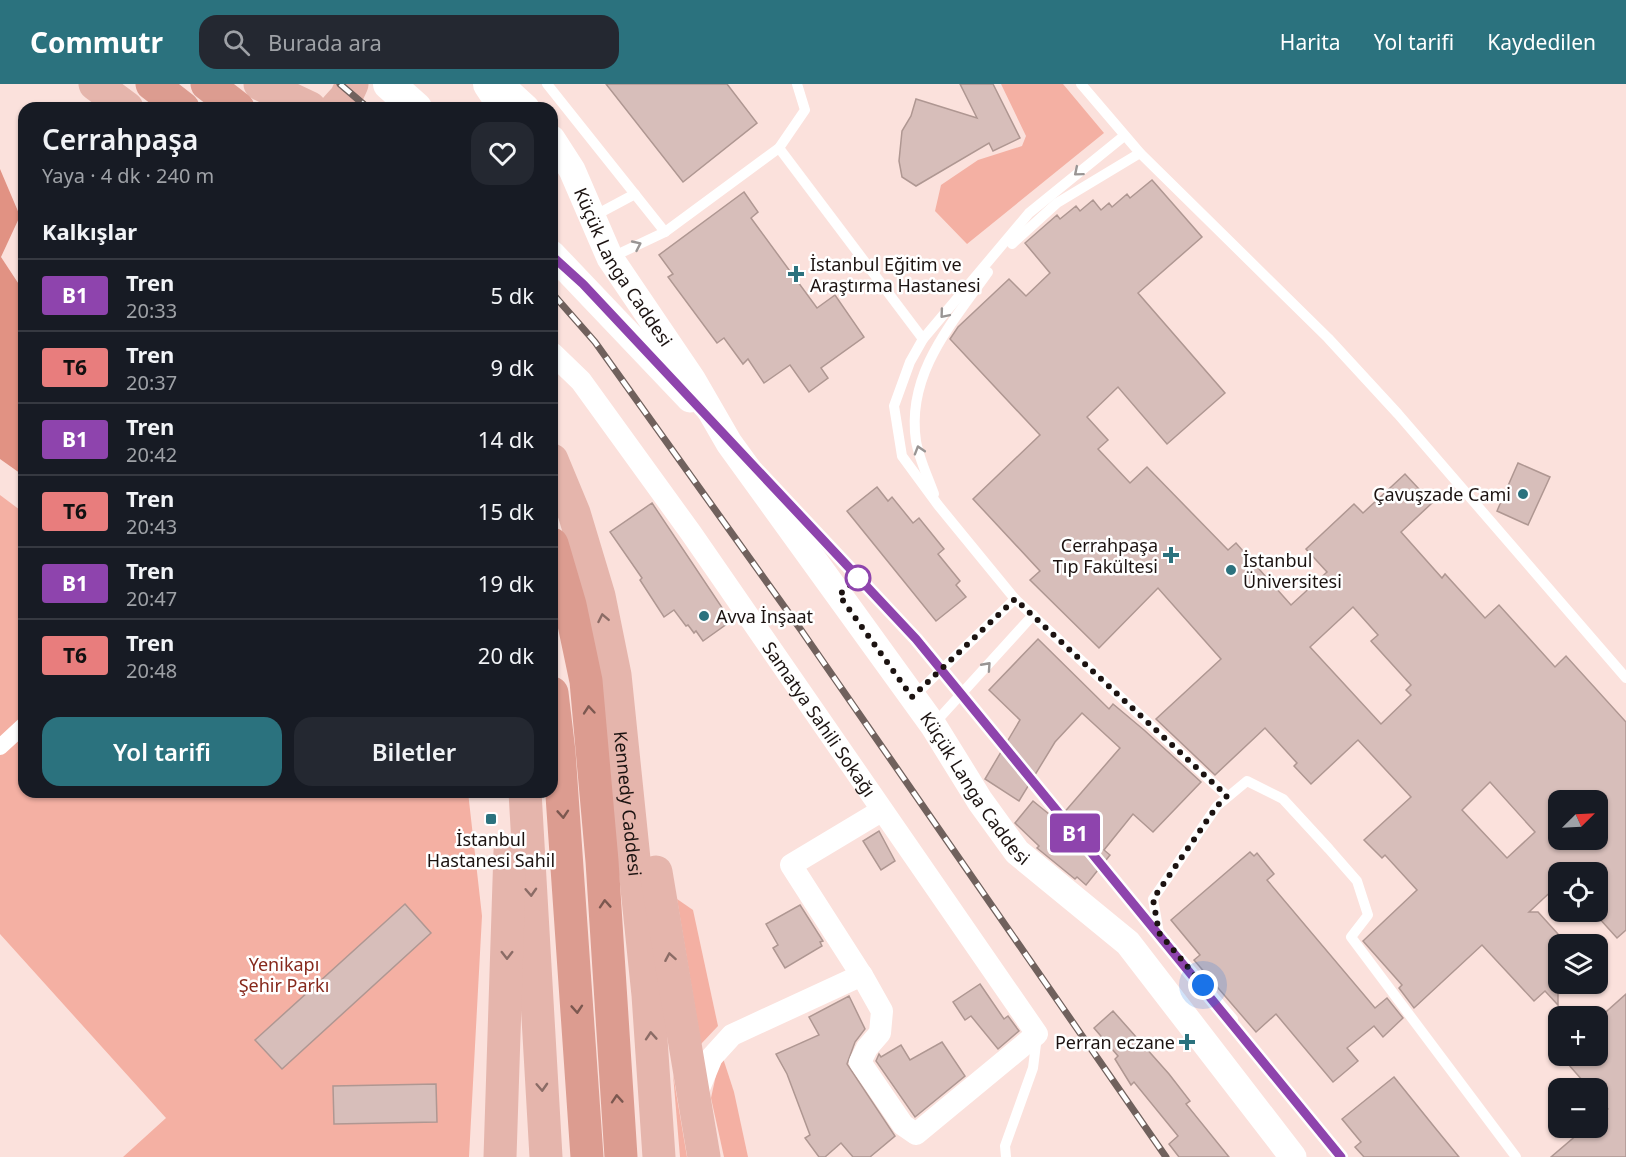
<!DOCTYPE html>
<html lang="tr">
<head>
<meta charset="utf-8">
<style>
	body { margin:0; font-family:"Noto Sans",sans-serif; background:#242831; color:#f1f3f6; height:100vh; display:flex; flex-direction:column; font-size:22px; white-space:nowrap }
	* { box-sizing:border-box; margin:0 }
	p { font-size:20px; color:#9ea1a6 }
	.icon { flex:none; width:33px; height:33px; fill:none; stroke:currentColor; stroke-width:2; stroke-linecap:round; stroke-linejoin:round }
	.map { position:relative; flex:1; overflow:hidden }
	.details { position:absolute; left:18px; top:18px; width:540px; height:696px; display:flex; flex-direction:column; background:#171b24; border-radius:18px; box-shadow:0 2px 4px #0004 }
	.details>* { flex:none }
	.badge { padding:0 12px; border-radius:4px; font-size:21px; line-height:39px }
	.needle { width:39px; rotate:66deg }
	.tools { position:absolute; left:1548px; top:706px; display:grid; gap:12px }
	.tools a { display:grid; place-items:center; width:60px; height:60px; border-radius:12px; background:#171b24; box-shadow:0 2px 4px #0004; font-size:30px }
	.you { position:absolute; width:30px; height:30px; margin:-15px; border:4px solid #fff; border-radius:50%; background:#1a73e8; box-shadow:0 0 0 9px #1a73e833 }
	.map>.badge { position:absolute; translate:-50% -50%; box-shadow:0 0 0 3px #fff }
	h2 { padding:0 24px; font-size:22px; line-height:54px }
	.round { display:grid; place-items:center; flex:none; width:63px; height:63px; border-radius:18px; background:#242831 }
	.summary { display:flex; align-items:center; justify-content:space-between; height:102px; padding:0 24px }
	h1 { font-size:28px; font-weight:600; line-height:45px }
	.action { display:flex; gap:12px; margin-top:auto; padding:12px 24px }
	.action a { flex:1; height:69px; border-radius:18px; background:#2b727e; color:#fff; font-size:24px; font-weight:600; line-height:69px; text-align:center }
	.action a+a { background:#242831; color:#f1f3f6 }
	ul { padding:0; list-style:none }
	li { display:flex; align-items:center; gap:18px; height:72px; padding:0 24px; border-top:2px solid #363941 }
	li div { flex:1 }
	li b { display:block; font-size:22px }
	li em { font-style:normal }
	li .badge { min-width:66px; font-weight:700; text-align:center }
	header { display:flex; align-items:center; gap:36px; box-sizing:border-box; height:84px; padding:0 30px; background:#2b727e; color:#fff }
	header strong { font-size:28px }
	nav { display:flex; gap:33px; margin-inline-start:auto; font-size:21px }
	.search { width:420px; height:54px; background:#242831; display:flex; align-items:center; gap:15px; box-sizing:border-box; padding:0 21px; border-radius:18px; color:#9ea1a6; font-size:22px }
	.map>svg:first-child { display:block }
</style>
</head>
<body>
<header>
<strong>Commutr</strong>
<div class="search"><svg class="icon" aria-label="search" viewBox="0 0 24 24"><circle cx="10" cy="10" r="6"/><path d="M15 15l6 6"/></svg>Burada ara</div>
<nav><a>Harita</a><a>Yol tarifi</a><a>Kaydedilen</a></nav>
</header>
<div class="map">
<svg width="1626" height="1073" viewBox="0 0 1626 1073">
	<rect width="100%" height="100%" fill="#fbe1dc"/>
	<g fill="#f4b0a3">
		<path d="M1001,0h62l41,49 -137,111 -32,-33 6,-26 37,-25 44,-14 4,-10z"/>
		<path d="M0,411l24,18v279h444l14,124 -13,241h-346l43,-39 -166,-184z"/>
		<path d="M677,815l16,11 25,116 -17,18z"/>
		<path d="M721,968l13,40 14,65h-24l-13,-59z"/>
		<path d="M673,990l14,83h-7z"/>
	</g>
	<path fill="#e19283" d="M0,85l20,47 -19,41 23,35v184l-24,-17z"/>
	<g fill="#d7beba" stroke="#af9792" stroke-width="1.5" fill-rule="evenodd">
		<path d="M606,0h121l30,39 -74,59z"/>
		<path d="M960,0h33l27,54 -27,13 -4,-8 -73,43 -14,-9 -3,-16 3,-30 9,-15 5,-17 61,19z"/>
		<path d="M1152,96l50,57 -64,56 87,100 -58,51 -49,-57 -31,30 21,23 -10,9 32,34 17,-16 81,83 8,-7 55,62 36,-33 -21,-23 48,-45 9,9 42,-39 27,29 -31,29 41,46 3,-4 40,44 14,-13 56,62 11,-11 60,66v208l-9,8 -19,-21v-44h-40v12l-29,27h9l20,22v71l-13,-14 -11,10 -52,-56 -68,63 -15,-20 3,-3 -39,-44 54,-51 -32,-35 -3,3 -18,-18 47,-43 -53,-57 -47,44 -17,-18 3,-3 -32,-35 -50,47 -59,-56 65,-60 -63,-71 -59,60 -69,-68 10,-9 -67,-72 67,-64 -90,-96 8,-12 51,-48 17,17 24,-23 -25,-30 32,-28 3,4 16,-13 4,5 13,-11 8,10 8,-7 3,4 15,-13 3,4zM1353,523l25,28 -7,6 40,44 -5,5 5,5 -30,29 -71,-77zM1490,698l45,50 -28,26 -45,-48zM1558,717h40v39h-40z"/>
		<path d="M744,108l14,20 -7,6 66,90 18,-13 29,42 -43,31 7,10 -19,14 -19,-27 -26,18 -16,-24 -5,5 -19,-26 -7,5 -49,-66 5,-3 -14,-19z"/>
		<path d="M1518,379l32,14 -22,48 -31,-14z"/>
		<path d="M877,403l11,14 4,-4 21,26 6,-5 25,31 -6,5 22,27 -4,4 10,12 -30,24 -89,-110z"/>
		<path d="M652,419l79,118 -28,20 -7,-10 -2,2 -6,-8 -2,1 -12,-16 -10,7 -24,-37 2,-2 -32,-46z"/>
		<path d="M1038,555l71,70 4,-5 31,26 57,52 -48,50 -20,-18 -29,36 6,5 -24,30 -9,-8 -2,2 -38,-31 2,-2 -24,-23 18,-22 22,18 4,-6 3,2 58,-67 -38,-35 -27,29 -36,59 -34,-22 35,-59 -31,-30z"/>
		<path d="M879,747l16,30 -14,9 -18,-29z"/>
		<path d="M1250,768l4,4 3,-3 17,21 -7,6 108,128 12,-10 16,20 -20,19 -9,-11 -27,22 11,13 -25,21 -57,-68 -20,18 -62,-72 6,-5 -29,-35z"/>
		<path d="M405,820l26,29 -149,136 -27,-29z"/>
		<path d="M800,821l23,36 -3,1 2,4 -37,22 -12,-20 5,-3 -12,-21z"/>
		<path d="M980,900l24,35 4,-3 11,15 -21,18 -27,-33 -6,4 -12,-18z"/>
		<path d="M1626,910v163h-75l34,-29h13v-10l10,-9 -10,-12v-8h-8l-29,-33h37v-37z"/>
		<path d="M849,912l16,33 -10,13 -8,22 48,72 -25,21h-17l-12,-14 -16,14h-6l-14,-19 5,-3 -23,-61 -11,-20 43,-19 -10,-18z"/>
		<path d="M1113,927l56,63 21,27 -4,3 43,53h-50l-10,-13 9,-8 -44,-54 -3,3 -16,-26 3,-3 -24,-28z"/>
		<path d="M942,958l23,34 -50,41 -39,-56 3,-7 2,3 20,-12 9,15z"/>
		<path d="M1394,993l42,52 23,28h-95l-9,-10 6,-5 -19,-23z"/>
		<path d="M436,1000l1,38 -103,2 -1,-38z"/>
	</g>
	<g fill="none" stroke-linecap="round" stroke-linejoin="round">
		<g stroke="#fff" stroke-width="10">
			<path d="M547,0l118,148 114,-84 26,-38 -8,-26"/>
			<path d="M1081,0l59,69 188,185 70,76 228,264"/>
			<path d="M1124,52l-95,77 -106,126 -13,23 -16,44 8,50 36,49 77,94 212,197"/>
			<path d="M779,64l144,191"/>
			<path d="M592,133l43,-23"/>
			<path d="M1012,160l45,-41 83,-50"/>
			<path d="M610,174l55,-26"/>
			<path d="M934,410c-6,-17 -15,-35 -18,-53 -10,-67 36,-118 72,-169"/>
			<path d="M914,612l101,-97"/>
			<path d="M933,641l100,-110"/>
			<path d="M1233,935l-74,-86 -6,-34 64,-93 30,-25 36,18 46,50 28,32 11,34 -17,22 165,220"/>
			<path d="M1006,1073l-1,-11 28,-78 4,-32"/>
		</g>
		<path stroke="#fff" stroke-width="16" d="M0,663l24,-22"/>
		<g stroke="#fff" stroke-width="22">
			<path id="s1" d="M552,269l29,28 110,152 346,501 -121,100 -13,-9 -43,-63 7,-14 13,-15 2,-22 -18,-32 -73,-114 90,-54"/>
			<path d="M695,1014l17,-41 20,-22 130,-60"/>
		</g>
		<g stroke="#fff" stroke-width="27">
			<path d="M500,0l26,24"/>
			<path id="s2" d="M552,55l20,31 38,88 82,121 37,64 204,282 47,76 37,51 111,91 165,214"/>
			<path d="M552,170l138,145"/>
		</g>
		<g stroke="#fff" stroke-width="32">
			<path d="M389,0l27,24"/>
			<path d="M489,0l16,24"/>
		</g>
		<g stroke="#e5b5ac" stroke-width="33">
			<path d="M95,0l32,24"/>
			<path d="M260,0l50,24"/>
			<path d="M336,24l10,-11 6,-13"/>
			<path id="s3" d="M552,376l22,53 25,83 16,79 33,320 11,162"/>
			<path d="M525,708l21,365"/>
			<path d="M656,788l48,285"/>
			<path d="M500,1073l10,-306"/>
		</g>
		<g stroke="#dc9c90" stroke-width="33">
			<path d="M152,0l31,24"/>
			<path d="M207,0l31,24"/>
			<path d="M552,460l18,61 16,76 16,180 19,296"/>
			<path d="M552,609l7,59 28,405"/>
		</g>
		<g stroke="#70615d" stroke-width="7">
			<g id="rail">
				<path d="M340,0l28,24"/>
				<path d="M552,209l43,49 206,288 365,527"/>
			</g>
		</g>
		<use href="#rail" stroke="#fff" stroke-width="4.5" stroke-dasharray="14" stroke-linecap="butt"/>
	</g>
	<defs><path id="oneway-chevron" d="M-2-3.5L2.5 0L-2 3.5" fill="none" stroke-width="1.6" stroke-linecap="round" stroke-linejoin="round" transform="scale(1.5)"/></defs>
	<g stroke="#999594">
		<use href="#oneway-chevron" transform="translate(1078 88) rotate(140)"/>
		<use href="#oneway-chevron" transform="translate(637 161) rotate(-25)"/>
		<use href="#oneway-chevron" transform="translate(944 230) rotate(130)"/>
		<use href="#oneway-chevron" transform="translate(919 366) rotate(-107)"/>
		<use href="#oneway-chevron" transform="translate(987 582) rotate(-48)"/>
	</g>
	<g stroke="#8b6c66">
		<use href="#oneway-chevron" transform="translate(603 534) rotate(-101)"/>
		<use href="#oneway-chevron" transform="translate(531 808) rotate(87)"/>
		<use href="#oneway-chevron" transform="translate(507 871) rotate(90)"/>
		<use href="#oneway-chevron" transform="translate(670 873) rotate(-100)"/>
		<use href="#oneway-chevron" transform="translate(651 952) rotate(-94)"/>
		<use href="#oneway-chevron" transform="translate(542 1003) rotate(87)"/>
	</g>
	<g stroke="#7c5850">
		<use href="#oneway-chevron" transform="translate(589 626) rotate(-95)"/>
		<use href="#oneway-chevron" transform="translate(563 730) rotate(86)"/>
		<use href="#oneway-chevron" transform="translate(605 820) rotate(-94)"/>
		<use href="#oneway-chevron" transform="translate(577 925) rotate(86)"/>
		<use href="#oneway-chevron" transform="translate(617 1015) rotate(-94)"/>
	</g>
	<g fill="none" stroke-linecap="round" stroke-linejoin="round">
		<g stroke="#fff" stroke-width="14">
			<path id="line" d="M552,172l31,28 333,355 425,518"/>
		</g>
		<use href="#line" stroke="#8e44ad" stroke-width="9"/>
		<path stroke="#1c1311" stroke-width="6" stroke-dasharray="0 10.8" d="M858,494l-19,17 73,102 103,-98 212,197 -10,10 -64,93 6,34 44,52"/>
	</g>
	<g fill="#2b727e" stroke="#fff" stroke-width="2">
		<path d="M793 181h6v6h6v6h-6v6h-6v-6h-6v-6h6z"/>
		<circle cx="1523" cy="410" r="6"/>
		<path d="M1168 462h6v6h6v6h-6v6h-6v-6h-6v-6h6z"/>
		<circle cx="1231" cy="486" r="6"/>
		<circle cx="704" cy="532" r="6"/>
		<rect x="485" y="729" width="12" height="12" rx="3"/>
		<path d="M1184 949h6v6h6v6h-6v6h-6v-6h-6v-6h6z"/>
	</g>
	<circle fill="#fff" stroke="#8e44ad" stroke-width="3" cx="858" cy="494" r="12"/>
	<g text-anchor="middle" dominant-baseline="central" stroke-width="5" stroke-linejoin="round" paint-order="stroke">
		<g font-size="18" fill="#1c1311" stroke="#fff" text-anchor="start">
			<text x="810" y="180">İstanbul Eğitim ve<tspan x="810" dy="21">Araştırma Hastanesi</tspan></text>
			<text x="1511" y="410" text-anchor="end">Çavuşzade Cami</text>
			<text x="1158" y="461" text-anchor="end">Cerrahpaşa<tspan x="1158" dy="21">Tıp Fakültesi</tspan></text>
			<text x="1243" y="476">İstanbul<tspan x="1243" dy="21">Üniversitesi</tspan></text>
			<text x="716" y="532">Avva İnşaat</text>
			<text x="491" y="755" text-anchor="middle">İstanbul<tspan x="491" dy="21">Hastanesi Sahil</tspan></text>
			<text x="1175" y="958" text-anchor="end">Perran eczane</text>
		</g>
		<g font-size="18" fill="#1c1311" stroke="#fff">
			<text stroke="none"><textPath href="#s2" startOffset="147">Küçük Langa Caddesi</textPath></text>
			<text stroke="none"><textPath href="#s1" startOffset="454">Samatya Sahili Sokağı</textPath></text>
			<text stroke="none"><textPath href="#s2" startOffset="777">Küçük Langa Caddesi</textPath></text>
			<text stroke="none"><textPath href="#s3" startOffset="354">Kennedy Caddesi</textPath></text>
		</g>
		<g font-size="18" fill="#86291c" stroke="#fff">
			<text x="284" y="880">Yenikapı<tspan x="284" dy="21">Şehir Parkı</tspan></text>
		</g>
	</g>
</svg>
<div class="tools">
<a><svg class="needle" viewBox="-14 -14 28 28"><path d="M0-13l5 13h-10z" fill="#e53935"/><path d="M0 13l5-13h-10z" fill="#9ea1a6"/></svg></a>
<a><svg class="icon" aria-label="locate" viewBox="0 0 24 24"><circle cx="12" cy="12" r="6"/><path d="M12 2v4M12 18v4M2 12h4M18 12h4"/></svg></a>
<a><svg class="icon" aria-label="layers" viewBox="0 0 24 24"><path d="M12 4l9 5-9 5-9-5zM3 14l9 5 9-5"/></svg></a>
<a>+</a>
<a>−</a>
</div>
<div class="you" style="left:1203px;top:901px"></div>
<b class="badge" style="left:1075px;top:749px;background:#8e44ad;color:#fff">B1</b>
<section class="details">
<div class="summary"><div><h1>Cerrahpaşa</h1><p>Yaya · 4 dk · 240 m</p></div><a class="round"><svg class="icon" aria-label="heart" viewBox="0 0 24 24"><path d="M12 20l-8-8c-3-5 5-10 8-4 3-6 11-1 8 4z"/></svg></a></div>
<h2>Kalkışlar</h2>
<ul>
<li><span class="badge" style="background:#8e44ad;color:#fff">B1</span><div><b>Tren</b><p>20:33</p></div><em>5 dk</em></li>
<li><span class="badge" style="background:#e87d7d;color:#111">T6</span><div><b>Tren</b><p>20:37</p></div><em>9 dk</em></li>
<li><span class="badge" style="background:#8e44ad;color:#fff">B1</span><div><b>Tren</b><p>20:42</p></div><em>14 dk</em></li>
<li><span class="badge" style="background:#e87d7d;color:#111">T6</span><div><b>Tren</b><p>20:43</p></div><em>15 dk</em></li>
<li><span class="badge" style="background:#8e44ad;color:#fff">B1</span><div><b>Tren</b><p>20:47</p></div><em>19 dk</em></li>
<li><span class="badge" style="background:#e87d7d;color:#111">T6</span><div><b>Tren</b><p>20:48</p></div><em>20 dk</em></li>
</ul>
<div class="action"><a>Yol tarifi</a><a>Biletler</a></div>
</section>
</div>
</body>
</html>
